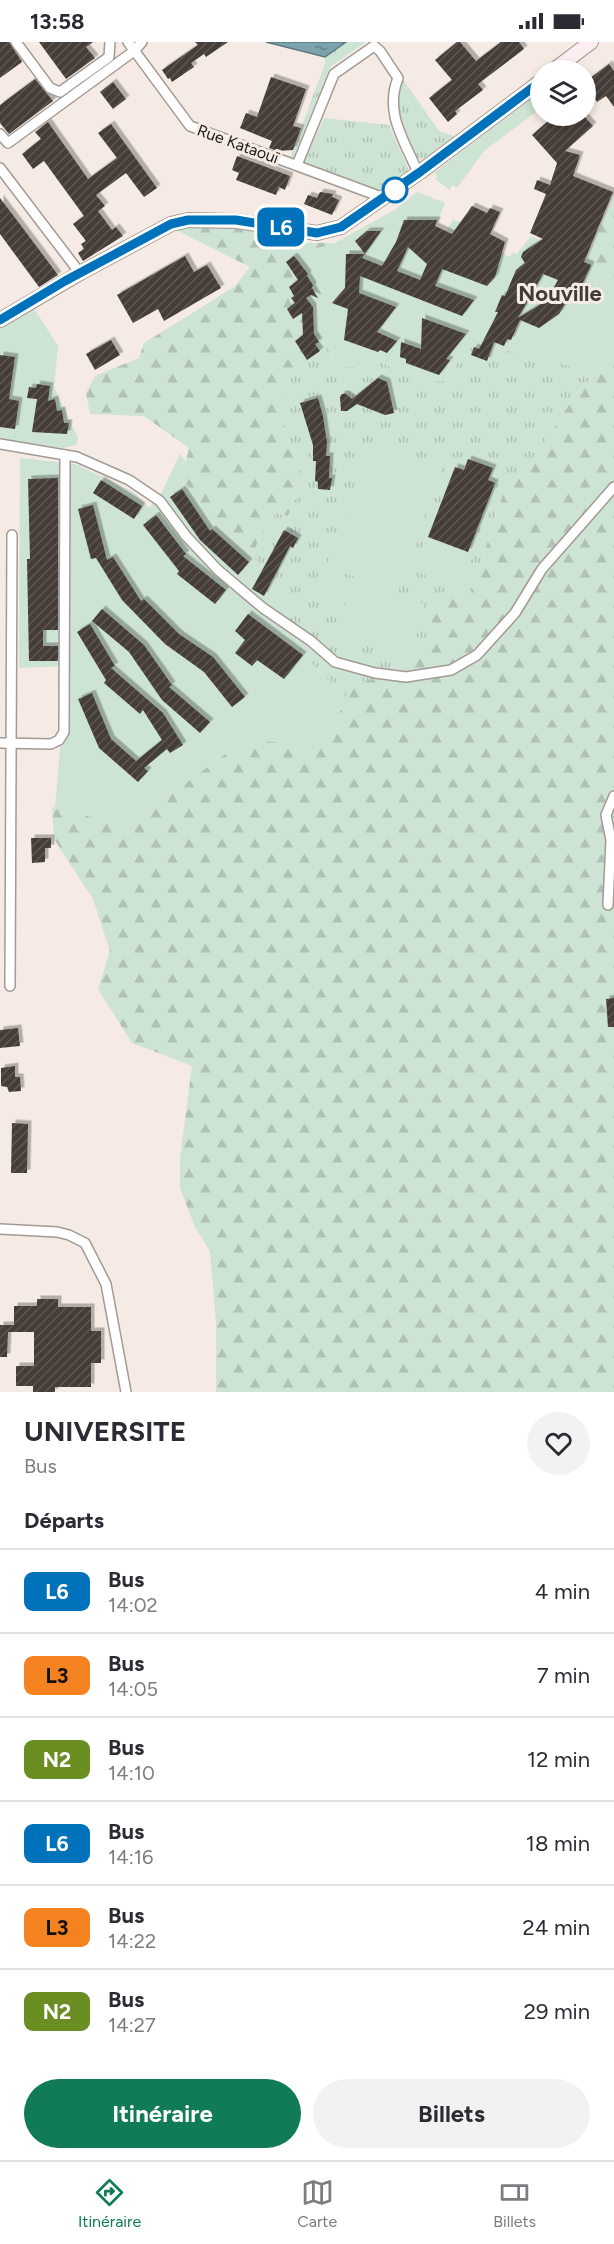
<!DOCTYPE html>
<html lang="fr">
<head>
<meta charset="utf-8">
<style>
	body { margin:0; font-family:Figtree,sans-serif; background:#f2f2f3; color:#2b2b33; height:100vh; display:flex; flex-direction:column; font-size:22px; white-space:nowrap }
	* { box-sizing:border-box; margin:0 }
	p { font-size:20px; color:#7c7c81 }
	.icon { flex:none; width:33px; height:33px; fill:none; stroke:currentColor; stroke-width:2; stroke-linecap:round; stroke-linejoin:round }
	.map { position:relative; height:1350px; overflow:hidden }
	.drawer { display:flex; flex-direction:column; background:#fff; flex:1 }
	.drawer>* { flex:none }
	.badge { padding:0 12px; border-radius:9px; font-size:21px; line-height:39px }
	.tools { position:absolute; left:530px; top:18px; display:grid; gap:12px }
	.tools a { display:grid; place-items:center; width:66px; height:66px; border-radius:50%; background:#fff; box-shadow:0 3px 9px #0003; font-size:30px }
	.map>.badge { position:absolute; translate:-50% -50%; box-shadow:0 0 0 3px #fff }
	h2 { padding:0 24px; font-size:22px; line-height:54px }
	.round { display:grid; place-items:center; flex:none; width:63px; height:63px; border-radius:32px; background:#f2f2f3 }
	.head { display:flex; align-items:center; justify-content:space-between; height:102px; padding:0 24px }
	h1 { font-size:28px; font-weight:700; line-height:45px }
	.primary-button { display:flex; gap:12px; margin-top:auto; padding:12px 24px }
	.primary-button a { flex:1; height:69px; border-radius:36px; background:#107b55; color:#fff; font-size:24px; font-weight:700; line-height:69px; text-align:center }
	.primary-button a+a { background:#f2f2f3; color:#2b2b33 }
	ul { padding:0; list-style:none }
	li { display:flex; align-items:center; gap:18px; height:84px; padding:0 24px; border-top:2px solid #e1e1e2 }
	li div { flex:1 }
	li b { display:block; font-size:22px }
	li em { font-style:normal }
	li .badge { min-width:66px; font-weight:700; text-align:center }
	.status { display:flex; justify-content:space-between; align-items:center; height:42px; padding:0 30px; background:#fff; direction:ltr }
	.status svg { height:16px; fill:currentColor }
	.tab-bar { display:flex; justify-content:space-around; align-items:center; height:84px; border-top:2px solid #e1e1e2; background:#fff; font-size:16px; color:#7c7c81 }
	.tab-bar a { display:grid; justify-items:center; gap:3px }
	.tab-bar .on { color:#107b55 }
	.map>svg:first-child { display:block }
</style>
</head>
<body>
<div class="status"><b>13:58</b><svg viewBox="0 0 49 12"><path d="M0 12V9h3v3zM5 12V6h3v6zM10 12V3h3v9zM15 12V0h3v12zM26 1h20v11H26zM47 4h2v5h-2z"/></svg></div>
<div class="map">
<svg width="614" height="1350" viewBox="0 0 614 1350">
	<defs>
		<pattern id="grass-tufts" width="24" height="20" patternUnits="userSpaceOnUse" patternTransform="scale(1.5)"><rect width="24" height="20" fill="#cde3d4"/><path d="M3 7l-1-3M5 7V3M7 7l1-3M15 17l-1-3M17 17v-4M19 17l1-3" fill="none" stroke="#afc2b5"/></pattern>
		<pattern id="forest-firs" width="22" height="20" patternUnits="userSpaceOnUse" patternTransform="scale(1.5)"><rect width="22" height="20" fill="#cde3d4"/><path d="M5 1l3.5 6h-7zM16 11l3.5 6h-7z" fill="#afc2b5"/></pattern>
		<pattern id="water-ripples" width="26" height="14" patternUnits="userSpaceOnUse" patternTransform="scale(1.5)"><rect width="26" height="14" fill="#7aa3ab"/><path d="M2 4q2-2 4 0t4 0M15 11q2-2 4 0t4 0" fill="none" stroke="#63848a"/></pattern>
		<pattern id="building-hatch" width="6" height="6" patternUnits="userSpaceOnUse" patternTransform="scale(1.5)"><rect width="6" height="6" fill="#453d37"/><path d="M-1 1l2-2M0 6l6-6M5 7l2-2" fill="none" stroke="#5d5651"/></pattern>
		<filter id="shadow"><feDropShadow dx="3.5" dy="-3.5" stdDeviation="0" flood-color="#0004"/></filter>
	</defs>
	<rect width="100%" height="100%" fill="#f5ebe4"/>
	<g fill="url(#grass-tufts)">
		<path d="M346,0h20l-36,25 -37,91 -3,-1 35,-93v-6z"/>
		<path d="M404,39l35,50 18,6 -20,15 -16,8 -9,-6 -14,-49 1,-22z"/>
		<path d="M324,76l65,7 19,43 -2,8c-10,-1 -18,8 -23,17l-79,-31z"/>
		<path d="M319,292l19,33h18l22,-6 49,21 20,-2 23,-39 126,31 -19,21 -46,69 -28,32 -33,104 -36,-4 -8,51 -25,22 -50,20 -5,11 -45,-45 -20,-60 -29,-38 11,-24 13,-18 12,3 16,-36 -8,-26 -11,-22 -4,-35 24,-46z"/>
	</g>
	<g fill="url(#forest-firs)">
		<path d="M614,154v82l-28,-18z"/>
		<path d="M199,183h38l59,18h39l-41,13 25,78 -14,17 -24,46 4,35 11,22 8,26 -16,36 -12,-3 -13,18 -11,24 -40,-34 -30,-43 7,-30 -45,-32 -54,-2 -4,-21 9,-17 44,-18 5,-15 90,-56 16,-20 -78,-39z"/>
		<path d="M614,296v1054h-398v-69l-6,-72 -15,-24 -15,-39v-30l12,-92 -60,-23 -34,-54 12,-38 -17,-52 -39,-60 -2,-32 72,18 26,-16 78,-57 36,-11 45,2 22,-11 19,-45 51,-20 25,-22 8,-51 36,3 33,-103 28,-32 46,-69 19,-21z"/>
	</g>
	<g fill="#cde3d4">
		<path d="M540,49v18l-56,42 -27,37 -5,-3 -2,5 -15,-11 3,-2 -4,-4z"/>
		<path d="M417,150l28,11 -9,23 10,5 7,-11 7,2 49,35 5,-5 2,3 15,-19 55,24 28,18v60l-18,34 -126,-30 -23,39 -20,1 -49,-21 -22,6h-18l-19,-33 -25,-78 41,-13 61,-34z"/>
		<path d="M33,265l25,39 -4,41 24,51 -2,7 -13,3 -63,-8v-113z"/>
		<path d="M370,401l72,24 -44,125 -72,-25z"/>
		<path d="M180,412l6,8 -4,16 30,43 40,34 29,38 20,60 45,45 -15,34 -22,11 -45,-2 -36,11 -78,57 -26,16 -69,-17 12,-142 -48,2 1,-210 55,6 59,28 15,16 11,-12z"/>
		<path d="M425,501l47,15 -10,29 -47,-15z"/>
		<path d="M319,530l31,11 -9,25 -30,-11z"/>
		<path d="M413,536l21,6 -6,18 -21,-7z"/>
		<path d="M353,539l71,23 -17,53 -71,-22z"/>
	</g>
	<path fill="url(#water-ripples)" stroke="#5e797e" stroke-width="1.5" d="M266,0h80l-21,15z"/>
	<g fill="url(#building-hatch)" fill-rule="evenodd" filter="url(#shadow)">
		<path d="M0,0h9l13,20 -22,16z"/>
		<path d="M39,0h54l-7,5 9,11 -29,21z"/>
		<path d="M195,0h33l-22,15 -2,-3 -13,9 3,4 -22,15 -2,-4 -2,1 -6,-9 36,-25z"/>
		<path d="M457,0h3l16,19 25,-19h18l5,7 -46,35 5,6 -28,21 2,3 -9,8 -19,-24 23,-18 -17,-20z"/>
		<path d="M609,22l5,7v36l-8,-11 -9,6 -12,-17v-3z"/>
		<path d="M271,35l35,12 -13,37 8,2 -8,22 -16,1 -8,-3 3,-7 -32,-13 6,-15 11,4z"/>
		<path d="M35,37l18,22 -44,33 -9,-11v-18z"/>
		<path d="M113,40l13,17 -13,10 -13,-17z"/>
		<path d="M554,74h30l9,10 -28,25 15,4 -7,21 40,16 -29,70 7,3 -10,22 -5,-2 -17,29 -20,14 -19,-8 -9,20 -4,-1 -3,7 -10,-4 -7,19 -16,-6 3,-8 5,2 19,-37h-3l7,-17 3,1 11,-26 9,-7 -4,-6 2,-5 20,-13 -13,-6 16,-39 -12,-5 3,-9 13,5 7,-22 -25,-28zM543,232l15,6 -12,21 -28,17z"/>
		<path d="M48,80l40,57 29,-21 -19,-25 13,-9 46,64 -13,9 -18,-24 -30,22 9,11 -7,5 14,19 4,-3 7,9 -40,25 -5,-8 6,-4 -3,-5 5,-3 -13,-17 11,-8 -40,-55 -11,8 -11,-15 19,-15 -6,-7z"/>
		<path d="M237,114l53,20 -5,14 -6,-3 -3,8 -40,-15 3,-7 -7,-3z"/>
		<path d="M320,150l13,2 -1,3 7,3 -7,15 -28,-11 4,-9 9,3z"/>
		<path d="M0,156l19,25 39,52 -19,12 -39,-53z"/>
		<path d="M472,164l15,7 3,-5 10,4 -10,22 15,8 -10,35 -8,9 -45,-17 -7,17 39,14 -12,16 -102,-40 -1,17 37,14 -19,25 20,9 -10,12 -7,-3 -2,2 -34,-12 4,-31 -16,-6 13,-15 1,-34h19l-10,-13 12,-10h14l-19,27 20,8 14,-24 8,-22h33l-2,6 17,8zM408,205l19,17 -7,16 -23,-9z"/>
		<path d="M185,214l9,16 13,-7 14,23 -57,33 -6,-12 -25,14 -16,-28z"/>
		<path d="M294,214l14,18 -1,2 6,9 -1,3 6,10 -7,-3 -5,3 7,9 1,27 5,8 -4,2 5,7 -13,9 -12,-19 8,-6 -1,-22 -9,6 -6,-10 8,-6 -4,-5 3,-2 -5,-9 9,-7 -12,-18z"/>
		<path d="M422,276l44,16 -20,25 4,1 -11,15 -33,-12v-4l-6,-2 1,-15 20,7z"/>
		<path d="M111,298l9,15 -25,15 -9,-16z"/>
		<path d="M0,313l15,2 -6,42 10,2 -4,28 -15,-2z"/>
		<path d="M378,336l9,4 7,31 -9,2 -28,-11 -10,7h-6l-1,-14 2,-3h4l6,5z"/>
		<path d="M37,342l13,2 -2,15 7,-2 2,12 5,-1 2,13h5l-2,11 -35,-2 5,-33 -10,-1 2,-11 7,1z"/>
		<path d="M318,356l5,18 4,27 -1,13h4l-1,22h3l-2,12 -12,-1v-7l-3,-1 1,-20h-3v-16l-13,-42z"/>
		<path d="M468,417l25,9 -5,12 7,3 -27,69 -40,-15 27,-70 9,3z"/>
		<path d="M58,436v152h-15v16h15v15h-29l-2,-102h3l-2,-80z"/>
		<path d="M101,438l41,26 -8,13 -41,-26z"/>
		<path d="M182,447l28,42 2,-2 37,33 -11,13 -38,-35 -30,-43z"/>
		<path d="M93,463l14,55 6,-3 28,44 3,-2 35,35 34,23 32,40 -13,10 -28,-35 -39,-28 -43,-44 -26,-42 -5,1 -13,-50z"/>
		<path d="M156,473l30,39 -3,2 43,34 -11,14 -38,-30 2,-3 -36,-46z"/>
		<path d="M284,488l14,8 -5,10 -3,-2 -26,50 -12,-7z"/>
		<path d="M102,567l42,36 28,40 -3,2 41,35 -10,11 -38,-33 -33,-48 -37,-31z"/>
		<path d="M248,572l55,41 -19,24 -27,-19 -5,6 -17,-13 10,-13 -10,-9z"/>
		<path d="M90,582l25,42 -4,2 52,45 20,32 -13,8 -3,-4 -23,19 4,3 -10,11 -39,-34 -21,-49 14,-6 19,46 25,22 26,-21 -19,-30 -3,4 -36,-31 2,-3 -29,-48z"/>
		<path d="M31,796h20v10h-6v14l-13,1z"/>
		<path d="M614,956v29h-6l-2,-28z"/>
		<path d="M18,986l2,18 -20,2v-18z"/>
		<path d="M15,1024v11h5l1,14 -12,1 -2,-5 -6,-1v-18z"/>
		<path d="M12,1081l16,1 -1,49h-16z"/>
		<path d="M37,1257h21v8h33v24h10v32h-10v24h-36v5h-22v-6h-17v-20h18v-34h-26l-1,25h-7v-32h14v-19h23z"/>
	</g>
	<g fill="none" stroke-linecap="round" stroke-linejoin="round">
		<g stroke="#a39a93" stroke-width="12">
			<g id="street">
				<path d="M16,0l34,46 10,4 49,-35 1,-15"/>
				<path d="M128,0l62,84 194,72"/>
				<path d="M0,92l8,9 126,-92 8,-9"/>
				<path d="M297,123l37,-91 40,-28 6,5 18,27c-13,33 4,59 17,88l5,6"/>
				<path d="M0,126l80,105"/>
				<path d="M0,402l77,13 52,23 31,21 26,35 32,34 45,38 48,33 24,21 40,11 31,4 45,-7 26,-15 38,-42 27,-44 72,-82"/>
				<path d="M0,701l51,1 8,-4 5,-8 1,-277"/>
				<path d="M608,863l3,-65 -5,-25 8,-19"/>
				<path d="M10,944l2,-451"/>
				<path d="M0,1187l57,3 12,3 16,8 21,41 20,108"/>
			</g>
		</g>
		<g stroke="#a39a93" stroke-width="16">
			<g id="secondary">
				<path d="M554,28l37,-28"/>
				<path d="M0,278l80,-47 91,-49 17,-4 48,1 81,12 24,-6 79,-55 120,-90"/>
			</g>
		</g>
		<use href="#street" stroke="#fff" stroke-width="9"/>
		<use href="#secondary" stroke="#feeef1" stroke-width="14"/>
	</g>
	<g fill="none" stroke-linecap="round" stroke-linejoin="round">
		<g stroke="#fff" stroke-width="14">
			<path id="line" d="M0,278l65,-39 106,-57 17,-4h48l81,13 24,-6 79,-55 120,-90"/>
		</g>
		<use href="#line" stroke="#0072bc" stroke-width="9"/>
	</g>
	<circle fill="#fff" stroke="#0072bc" stroke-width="3" cx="395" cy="148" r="12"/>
	<g text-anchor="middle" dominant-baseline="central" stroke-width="6" stroke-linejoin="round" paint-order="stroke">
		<g font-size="16" fill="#1c1816" stroke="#f5ebe4">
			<text transform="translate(238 102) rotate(20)">Rue Kataouï</text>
		</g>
		<g font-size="22" font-weight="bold" fill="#423b35" stroke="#f5ebe4">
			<text x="560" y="251">Nouville</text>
		</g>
	</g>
</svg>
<div class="tools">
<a><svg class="icon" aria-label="layers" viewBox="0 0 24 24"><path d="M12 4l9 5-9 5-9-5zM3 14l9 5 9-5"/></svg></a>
</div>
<b class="badge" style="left:281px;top:185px;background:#0072bc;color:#fff">L6</b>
</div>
<section class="drawer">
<div class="head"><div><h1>UNIVERSITE</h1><p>Bus</p></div><a class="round"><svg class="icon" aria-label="heart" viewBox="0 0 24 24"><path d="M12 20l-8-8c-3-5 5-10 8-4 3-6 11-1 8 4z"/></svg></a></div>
<h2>Départs</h2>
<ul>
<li><span class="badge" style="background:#0072bc;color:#fff">L6</span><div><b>Bus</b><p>14:02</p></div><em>4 min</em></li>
<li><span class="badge" style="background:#f58220;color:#111">L3</span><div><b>Bus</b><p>14:05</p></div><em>7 min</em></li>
<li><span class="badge" style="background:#6b8e23;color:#fff">N2</span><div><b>Bus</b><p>14:10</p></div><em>12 min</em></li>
<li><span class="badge" style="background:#0072bc;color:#fff">L6</span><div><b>Bus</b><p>14:16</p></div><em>18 min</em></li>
<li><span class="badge" style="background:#f58220;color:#111">L3</span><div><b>Bus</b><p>14:22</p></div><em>24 min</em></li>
<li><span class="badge" style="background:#6b8e23;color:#fff">N2</span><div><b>Bus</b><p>14:27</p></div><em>29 min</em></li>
</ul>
<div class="primary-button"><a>Itinéraire</a><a>Billets</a></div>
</section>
<nav class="tab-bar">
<a class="on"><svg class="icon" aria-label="directions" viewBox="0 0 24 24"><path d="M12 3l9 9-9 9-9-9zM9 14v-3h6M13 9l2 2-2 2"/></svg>Itinéraire</a>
<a><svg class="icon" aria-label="map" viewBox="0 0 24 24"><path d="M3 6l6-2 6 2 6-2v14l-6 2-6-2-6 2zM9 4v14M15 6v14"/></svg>Carte</a>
<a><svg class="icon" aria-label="tickets" viewBox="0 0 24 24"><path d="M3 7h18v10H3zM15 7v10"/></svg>Billets</a>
</nav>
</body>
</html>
